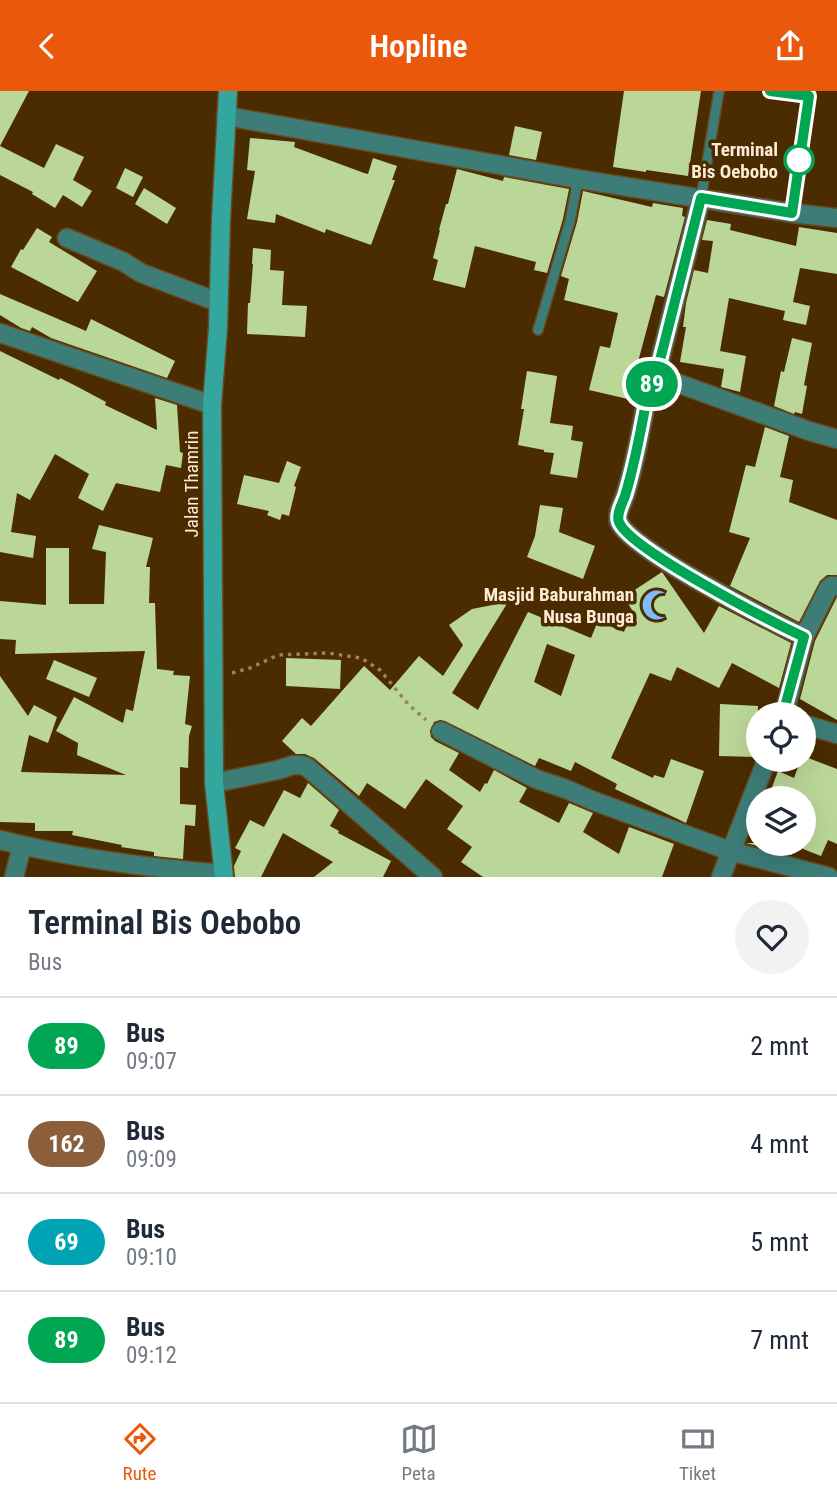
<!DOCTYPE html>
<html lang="id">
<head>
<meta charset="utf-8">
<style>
	body { margin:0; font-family:"Roboto Condensed",sans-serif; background:#f2f2f3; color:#1f2937; height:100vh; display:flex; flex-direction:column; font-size:26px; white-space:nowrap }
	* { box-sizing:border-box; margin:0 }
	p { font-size:23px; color:#747a83 }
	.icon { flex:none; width:38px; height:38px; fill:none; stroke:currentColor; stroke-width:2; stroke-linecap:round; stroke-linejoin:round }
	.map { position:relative; height:786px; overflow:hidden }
	.details { display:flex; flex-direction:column; background:#fff; flex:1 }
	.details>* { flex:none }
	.badge { padding:0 14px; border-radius:23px; font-size:24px; line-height:46px }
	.fabs { position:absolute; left:746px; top:611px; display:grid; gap:14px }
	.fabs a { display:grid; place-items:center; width:70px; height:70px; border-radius:50%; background:#fff; box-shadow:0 7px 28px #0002; font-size:35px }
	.map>.badge { position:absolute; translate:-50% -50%; box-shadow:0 0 0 4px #fff }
	.round { display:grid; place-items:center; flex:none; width:74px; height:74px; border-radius:37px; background:#f2f2f3 }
	.headline { display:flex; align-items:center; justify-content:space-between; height:119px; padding:0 28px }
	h1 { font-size:33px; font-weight:600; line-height:52px }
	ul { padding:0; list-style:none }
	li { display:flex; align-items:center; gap:21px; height:98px; padding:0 28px; border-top:2px solid #e0e1e3 }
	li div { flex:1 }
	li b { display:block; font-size:26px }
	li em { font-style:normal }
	li .badge { min-width:77px; font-weight:700; text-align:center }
	header { display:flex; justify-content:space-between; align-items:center; height:91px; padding:0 28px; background:#ea580c; color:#fff; font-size:32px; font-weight:600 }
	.menu { display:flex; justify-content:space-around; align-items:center; height:98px; border-top:2px solid #e0e1e3; background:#fff; font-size:19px; color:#747a83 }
	.menu a { display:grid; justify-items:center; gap:4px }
	.menu .current { color:#ea580c }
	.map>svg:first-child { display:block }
</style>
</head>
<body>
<header><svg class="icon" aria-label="back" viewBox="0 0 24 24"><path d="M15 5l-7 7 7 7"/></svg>Hopline<svg class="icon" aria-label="share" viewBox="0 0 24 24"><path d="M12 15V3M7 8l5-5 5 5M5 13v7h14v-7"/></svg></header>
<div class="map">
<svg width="837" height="786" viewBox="0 0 837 786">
	<rect width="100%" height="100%" fill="#4b2c00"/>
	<g fill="#bbd798" fill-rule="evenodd">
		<path d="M0,0h29l-29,55 44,22 12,-24 28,13 -11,23 19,11 -10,16 -19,-12 -8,13 -23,-14 1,-2 -33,-17z"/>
		<path d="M624,0h77l-13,85 -42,-6v2l-33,-5z"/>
		<path d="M515,35l27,6 -6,28 -27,-5z"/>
		<path d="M250,47l45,4 -1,5 70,26 4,1 5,-16 24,8 -5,14h3l-24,65 -45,-16 -1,4 -49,-19 -1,9 -28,-4 8,-48 -8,-1z"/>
		<path d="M125,77l18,9 -10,20 -17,-9z"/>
		<path d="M457,78l46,12 1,-4 65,12 -6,30 -16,54 -13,-3 2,-8 -61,-16 -10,42 -32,-8 5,-20 -5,-2 7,-28h-1l7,-26h2z"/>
		<path d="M144,97l32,20 -9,16 -32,-20z"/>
		<path d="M583,100l69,16 1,-4 30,5 -1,8 3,1 -21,80 -8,-2 -28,104 -39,-9 11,-44 10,2 8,-35 -54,-13 5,-21 -8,-3 16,-54z"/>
		<path d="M707,129l24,4 -1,6 66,16 3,-19 38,6v41l-37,-6 -7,34 17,4 -4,19 -23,-5 2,-9 -56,-13 -9,53 26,5 -6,36 -19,-5 3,-18 -44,-7 6,-35h-3l3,-24 8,-33 14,3 5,-32 -11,-1z"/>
		<path d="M37,137l15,9 -3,5 48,29 -19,31 -67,-35 10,-18 2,1z"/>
		<path d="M253,157l18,2 -1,20 14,1 -2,34 25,1 -2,31 -58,-3 1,-31h2l3,-39h-1z"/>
		<path d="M0,203l86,37 5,-12 84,42 -8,17 -116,-40 -19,-11 -2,4 -9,-3 -21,-13z"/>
		<path d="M792,247l20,5 -8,42 3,1 -5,28 -7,-2 -1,2 -20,-8 7,-35 3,1z"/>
		<path d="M0,260l59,29 1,-2 16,8 30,16 -1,3 52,25 -2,-32 22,7 3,47 3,1 -2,15 -15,-3 -6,27 -44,-9 -13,28 -25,-13 11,-24 -34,-20 -25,46 -13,-7 -6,39 25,4 -3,22 -33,-6z"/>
		<path d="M527,280l30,5 -7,47 23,3 -2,14 12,2 -6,36 -27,-4 4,-21 -10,-1v-2l-26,-5 6,-36h-3z"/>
		<path d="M765,336l24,9 -9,41 13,3 -4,22 48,18v55h-10l-7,6 -21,41 -69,-36 20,-48 -21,-6 17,-67 9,2z"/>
		<path d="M287,370l14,6 -7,19 2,1 -7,29 -7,-2 -2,6 -13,-5 2,-4 -32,-7 7,-29 35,8z"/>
		<path d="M540,414l23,3 -4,24 36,14 -12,33 -56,-22 8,-21z"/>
		<path d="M99,434l54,13 -7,29h4l-1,36h6l2,66 17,2 -1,4 17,1 -5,48 7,2 -3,10 -1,32 -8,-1v37l16,1 -1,21 -10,-1 -2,34 -29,-3v-4l-33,-5 1,-2 -50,-10 1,-4h-38v-8l-35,-1v-146l28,40 6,-11 23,12 -9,26 -19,-8 -8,37 105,3 -49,-20 1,-12 -22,-12 18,-34 49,26 3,-14 7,2 12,-60 -130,3 1,-14 -16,-1v-38l46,4v-57h23v56h35l2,-52 -14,-3z"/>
		<path d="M662,481l42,61 15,-27 72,37 -12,45 -47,-25 -13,25 -42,-21 -6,14 -21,-8 -39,85 42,20 1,-3 10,3 7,-19 33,12 -18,52 -71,-34 2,-5 -42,-22 -4,9 -32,-13 -4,8 -90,-45 -5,-1 -6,2 -4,9 1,6 4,4 24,12 -10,17 31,22 5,-9 2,1 7,-14 33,18 -8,14 40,21 10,-20 24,10 -10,19 36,22 10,-27 45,17 -12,33h-179l-22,-15 11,-15 -25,-18 16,-23 -37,-27 -21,30 -38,-26 -8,13 -45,-38 -9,-4h-9l-14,-13 20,-23 9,8 53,-60 26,24 29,-34 24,20 20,-31 -14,-20 23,-16 36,-7 -56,91 26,17 50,-98 63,26 7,-17 26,11 8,-22 -8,-13zM547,553l28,11 -14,41 -27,-14z"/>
		<path d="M837,506v123l-37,-21 15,-58z"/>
		<path d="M286,567l55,2 -1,29 -54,-3z"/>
		<path d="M54,569l43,18 -8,19 -43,-18z"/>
		<path d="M720,613l38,2 -2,51 -37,-1z"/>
		<path d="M803,665l34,13v75l-9,-4 -7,16 -18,-7v-51h-35l10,-27 16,7 7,-19h2z"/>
		<path d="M308,692l31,27 -9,16 9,5 -1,2 53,28 -8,16h-69l19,-15 -50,-29 -22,44h-26l-1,-11 7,-15 -6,-3 15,-28 14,7 20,-37 16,8z"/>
		<path d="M746,752h50l-4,12z"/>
	</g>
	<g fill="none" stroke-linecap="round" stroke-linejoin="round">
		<g stroke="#684a22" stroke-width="12">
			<g id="service">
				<path d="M770,0l39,5"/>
				<path d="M701,107l18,-107"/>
				<path d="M792,122l18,-122"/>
				<path d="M538,239l32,-109 8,-42"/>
			</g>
		</g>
		<g stroke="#684a22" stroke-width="21">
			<g id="minor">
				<path d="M226,25l352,63 214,34 45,5"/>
				<path d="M701,107l-46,182 -5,6 -3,11c-6,33 -12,68 -22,99 -3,8 -9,19 -6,26 10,27 154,100 185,115"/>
				<path d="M67,147l57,24 17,11 77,29"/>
				<path d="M0,242l212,72"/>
				<path d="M655,289l22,3 132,48 28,8"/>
				<path d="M784,623l20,-77 24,-48 3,-3h6"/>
				<path d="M803,633l34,10"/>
				<path d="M441,640l95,48 30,10 25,11 139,51 99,26"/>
				<path d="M214,692l64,-13 15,-5h8l6,2 126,110"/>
				<path d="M0,749c71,18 150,28 223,34"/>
				<path d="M14,786l8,-31"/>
				<path d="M721,786l46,-118"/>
			</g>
		</g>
		<g stroke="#684a22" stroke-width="21">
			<path id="secondary" d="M224,786l-10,-94 -2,-378 6,-77 3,-109 7,-128"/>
		</g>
		<path stroke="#9b815f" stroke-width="3.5" stroke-dasharray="3.5 5" stroke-linecap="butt" d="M232,582l18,-5 28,-13 50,-2 33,5 19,12 28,34 18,16"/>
		<use href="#service" stroke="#3d7d78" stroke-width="9"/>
		<use href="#minor" stroke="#3d7d78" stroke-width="18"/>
		<use href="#secondary" stroke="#33a69e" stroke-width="18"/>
	</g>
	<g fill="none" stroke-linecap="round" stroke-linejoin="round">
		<g stroke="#fff" stroke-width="16">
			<path id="line" d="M770,0l39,5 -17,117 -91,-15 -46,182 -5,6 -3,11c-6,33 -12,67 -22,99 -3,8 -9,19 -6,26 10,27 153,100 185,115l-21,77"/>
		</g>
		<use href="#line" stroke="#00a651" stroke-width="10"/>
	</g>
	<defs>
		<g id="mosque-bare" transform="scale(2.415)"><path d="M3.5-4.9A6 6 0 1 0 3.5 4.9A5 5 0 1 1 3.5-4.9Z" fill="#7ebdf9" stroke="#4b2c00" stroke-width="2.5" paint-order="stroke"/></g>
	</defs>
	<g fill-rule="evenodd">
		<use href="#mosque-bare" x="657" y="514"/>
	</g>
	<circle fill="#fff" stroke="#00a651" stroke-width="3.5" cx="799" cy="69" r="14"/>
	<g text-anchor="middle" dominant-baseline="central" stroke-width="7" stroke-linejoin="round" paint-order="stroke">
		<g font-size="19" font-weight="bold" fill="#feead5" stroke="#4b2c00" text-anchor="end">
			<text x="778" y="58">Terminal<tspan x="778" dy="22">Bis Oebobo</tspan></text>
		</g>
		<g font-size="19" fill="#feead5" stroke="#4b2c00">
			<text transform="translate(191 393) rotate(-90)">Jalan Thamrin</text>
		</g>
		<g font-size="19" font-weight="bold" fill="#feead5" stroke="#4b2c00" text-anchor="end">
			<text x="634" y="503">Masjid Baburahman<tspan x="634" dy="22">Nusa Bunga</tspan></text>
		</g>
	</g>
</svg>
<div class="fabs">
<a><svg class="icon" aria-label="locate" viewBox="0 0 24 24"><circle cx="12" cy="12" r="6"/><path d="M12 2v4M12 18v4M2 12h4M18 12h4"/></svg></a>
<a><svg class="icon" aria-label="layers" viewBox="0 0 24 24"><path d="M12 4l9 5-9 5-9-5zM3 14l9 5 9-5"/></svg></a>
</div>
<b class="badge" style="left:652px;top:293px;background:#00a651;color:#fff">89</b>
</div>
<section class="details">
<div class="headline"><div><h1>Terminal Bis Oebobo</h1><p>Bus</p></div><a class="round"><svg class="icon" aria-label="heart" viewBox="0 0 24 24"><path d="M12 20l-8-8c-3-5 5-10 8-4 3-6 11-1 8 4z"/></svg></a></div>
<ul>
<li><span class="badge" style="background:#00a651;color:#fff">89</span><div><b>Bus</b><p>09:07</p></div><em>2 mnt</em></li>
<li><span class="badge" style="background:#8b5e3c;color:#fff">162</span><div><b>Bus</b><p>09:09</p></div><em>4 mnt</em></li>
<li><span class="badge" style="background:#00a3b4;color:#fff">69</span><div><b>Bus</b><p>09:10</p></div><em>5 mnt</em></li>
<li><span class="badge" style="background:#00a651;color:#fff">89</span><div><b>Bus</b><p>09:12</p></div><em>7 mnt</em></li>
</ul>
</section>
<nav class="menu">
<a class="current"><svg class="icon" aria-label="directions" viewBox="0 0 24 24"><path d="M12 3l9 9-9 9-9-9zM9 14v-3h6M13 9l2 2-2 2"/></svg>Rute</a>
<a><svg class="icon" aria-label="map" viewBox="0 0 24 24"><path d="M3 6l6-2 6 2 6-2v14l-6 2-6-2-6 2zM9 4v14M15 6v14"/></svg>Peta</a>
<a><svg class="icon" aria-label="tickets" viewBox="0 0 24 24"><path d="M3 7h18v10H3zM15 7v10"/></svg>Tiket</a>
</nav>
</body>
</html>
